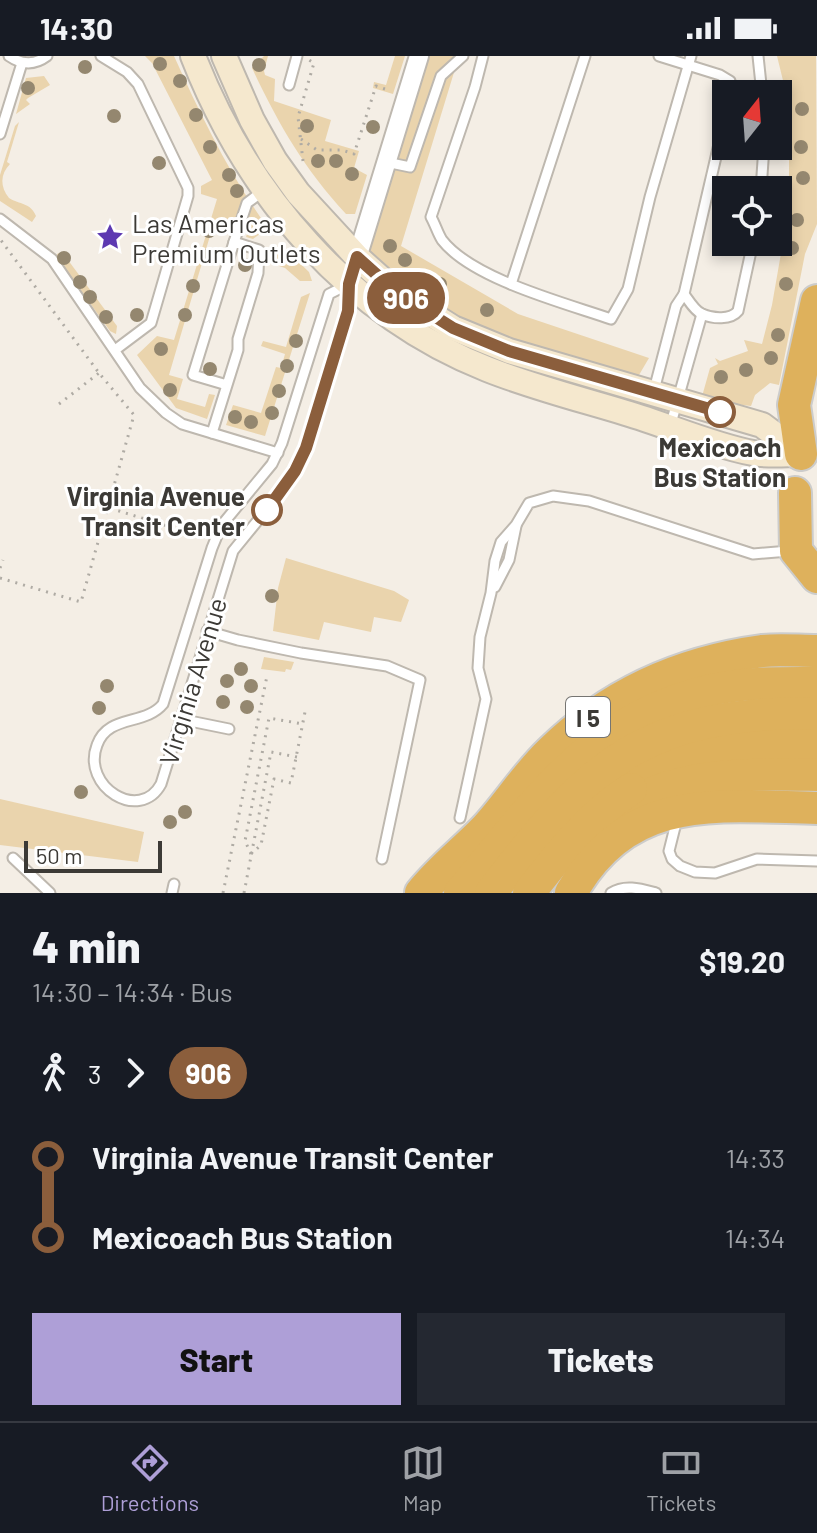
<!DOCTYPE html>
<html lang="en">
<head>
<meta charset="utf-8">
<style>
	body { margin:0; font-family:Barlow,sans-serif; background:#242831; color:#f1f3f6; height:100vh; display:flex; flex-direction:column; font-size:30px; white-space:nowrap }
	* { box-sizing:border-box; margin:0 }
	p { font-size:26px; color:#9ea1a6 }
	.icon { flex:none; width:44px; height:44px; fill:none; stroke:currentColor; stroke-width:2; stroke-linecap:round; stroke-linejoin:round }
	.map { position:relative; height:837px; overflow:hidden }
	.side { display:flex; flex-direction:column; background:#171b24; flex:1 }
	.side>* { flex:none }
	.badge { padding:0 16px; border-radius:26px; font-size:28px; line-height:52px }
	.needle { width:52px; rotate:17deg }
	.controls { position:absolute; left:712px; top:24px; display:grid; gap:16px }
	.controls a { display:grid; place-items:center; width:80px; height:80px; border-radius:0px; background:#171b24; box-shadow:0 4px 12px #0003; font-size:40px }
	.scale { position:absolute; left:24px; bottom:20px; width:138px; box-sizing:border-box; padding-left:8px; border:4px solid #3c3a36; border-top:0; font-size:22px; line-height:28px; white-space:nowrap; color:#3c3a36; -webkit-text-stroke:6px #fff; paint-order:stroke }
	.map>.badge { position:absolute; translate:-50% -50%; box-shadow:0 0 0 4px #fff }
	.legs { display:flex; align-items:center; gap:12px; height:88px; padding:0 32px; font-size:26px }
	.legs p { margin-inline-start:auto }
	.head { display:flex; align-items:center; justify-content:space-between; height:136px; padding:0 32px }
	h1 { font-size:44px; font-weight:800; line-height:60px }
	.primary-button { display:flex; gap:16px; margin-top:auto; padding:16px 32px }
	.primary-button a { flex:1; height:92px; border-radius:0px; background:#ae9fd7; color:#111; font-size:32px; font-weight:800; line-height:92px; text-align:center }
	.primary-button a+a { background:#242831; color:#f1f3f6 }
	ul { padding:0 32px; list-style:none }
	li { display:flex; align-items:center; gap:28px; height:80px; font-size:30px }
	li i { display:grid; place-items:center; width:12px; height:100%; margin:0 10px; background:currentColor }
	li i::after { content:''; width:20px; height:20px; margin:-10px; border:6px solid; border-radius:50%; background:#171b24 }
	li p { margin-inline-start:auto }
	li:first-child i { background:linear-gradient(#0000 50%,currentColor 0) }
	li:last-child i { background:linear-gradient(currentColor 50%,#0000 0) }
	.status { display:flex; justify-content:space-between; align-items:center; height:56px; padding:0 40px; background:#171b24; direction:ltr }
	.status svg { height:22px; fill:currentColor }
	.tabs { display:flex; justify-content:space-around; align-items:center; height:112px; border-top:2px solid #363941; background:#171b24; font-size:22px; color:#9ea1a6 }
	.tabs a { display:grid; justify-items:center; gap:4px }
	.tabs .current { color:#ae9fd7 }
	.map>svg:first-child { display:block }
</style>
</head>
<body>
<div class="status"><b>14:30</b><svg viewBox="0 0 49 12"><path d="M0 12V9h3v3zM5 12V6h3v6zM10 12V3h3v9zM15 12V0h3v12zM26 1h20v11H26zM47 4h2v5h-2z"/></svg></div>
<div class="map">
<svg width="817" height="837" viewBox="0 0 817 837">
	<rect width="100%" height="100%" fill="#f4eee5"/>
	<g fill="#ead4ad">
		<path d="M145,0h29c27,60 55,118 94,172l-15,11 -7,-2 4,-12 -20,-6 -6,13 -12,-3 -43,146 14,4 -6,20 28,8 4,-13 6,1 -8,24 -31,-11 -39,-53 20,-19 17,4 43,-141 -16,-5v-8l11,-6 -60,-117z"/>
		<path d="M264,0h4l-4,15 1,4 10,4 -1,22 57,19 -6,21 34,10 -5,17 13,7 -12,39h-9c-43,-47 -67,-89 -94,-146z"/>
		<path d="M395,0h10l-12,38 -20,-6 1,-6 12,3z"/>
		<path d="M429,0h30l-58,190 117,68 131,44 -10,17 -9,7 -150,-50 -65,-36 -44,-40v-10z"/>
		<path d="M777,0h39l1,168 -12,30 -26,131 -9,-2 -15,12 -4,11 -50,-6 9,-32 8,-4 -3,-6 5,3 28,-10 -4,-11 18,4 10,-39 12,-69 5,-59v-72z"/>
		<path d="M44,20l6,9 -22,13 -2,2 4,4 -14,10 10,-36z"/>
		<path d="M19,66l-12,40 3,2c-10,10 -10,23 -1,34 11,7 21,4 27,18l-4,6 -32,-21v-26l15,-49z"/>
		<path d="M283,191l26,25 3,9h-12l-15,-13 -15,-5 2,-6z"/>
		<path d="M62,196l55,74 -1,8 -6,-3 -52,-72 -1,-5z"/>
		<path d="M310,237l-45,143 -39,-11 7,-20 28,8 15,-46 5,1 4,-14 -24,-8 2,-5 23,6 15,-50z"/>
		<path d="M286,502l108,33 15,9 -8,22 -27,-5 -3,15 -47,-10 -5,18 -46,-9 5,-43z"/>
		<path d="M264,601l30,5 -3,8 -5,-1 -1,3 -24,-3z"/>
		<path d="M0,743l144,33 -6,30 -138,-17z"/>
	</g>
	<g fill="none" stroke-linecap="round" stroke-linejoin="round">
		<g stroke="#beb8af" stroke-width="13">
			<g id="lane">
				<path d="M9,0c13,9 26,9 38,0"/>
				<path d="M101,0l26,16 11,12 50,104v8l-37,127 -36,27"/>
				<path d="M483,0l-8,31 -44,130c4,7 7,17 11,23 30,39 123,63 169,79l17,-30 22,-92 41,-141"/>
				<path d="M659,0l61,19 10,6v13"/>
				<path d="M758,0l4,38"/>
				<path d="M289,29l8,-29"/>
				<path d="M726,58l-42,180c5,7 11,17 18,20 11,5 29,6 36,-3l15,-69"/>
				<path d="M0,78l22,-71"/>
				<path d="M386,106l24,5 31,-91 22,-20"/>
				<path d="M761,134l3,-44"/>
				<path d="M0,163l52,40 88,129 26,25 16,11 96,29"/>
				<path d="M234,186l13,-39 16,-12"/>
				<path d="M349,228l-1,27 -42,137 -25,44 -48,59 -72,233c-21,39 -80,3 -64,-39 11,-31 48,-19 66,-41l49,-156 9,-22 51,-62 10,-21 47,-149z"/>
				<path d="M511,228l74,-228"/>
				<path d="M653,338l23,-88 8,-12"/>
				<path d="M670,371l32,-113"/>
				<path d="M212,377l26,-83v-11l20,-66 1,-23 -25,-8 -41,133 34,10"/>
				<path d="M495,531l14,-27 7,-34"/>
				<path d="M207,575l31,9 63,13 86,13 33,14 -38,179"/>
				<path d="M180,663l49,10"/>
				<path d="M460,762l26,-119 -8,-31 2,-31 11,-44 4,-32 6,-19 15,-17 13,-22 24,-7 36,5 164,53 36,-3"/>
				<path d="M677,763l-8,32 3,8 8,7 15,6 20,1 42,-14 60,2"/>
				<path d="M13,802l37,35"/>
				<path d="M172,837l2,-9"/>
				<path d="M611,837c14,-9 30,-4 45,0"/>
			</g>
		</g>
		<g stroke="#beb8af" stroke-width="22">
			<path id="street" d="M349,228l70,-228"/>
		</g>
		<g stroke="#beb8af" stroke-width="28">
			<g id="secondary">
				<path d="M193,0c54,138 155,258 294,313 45,18 93,30 139,44 41,12 85,32 127,40 15,3 33,1 48,1"/>
				<path d="M224,0l28,64 23,41 23,32 59,64 39,35 57,36 56,23 253,74 39,29"/>
			</g>
		</g>
		<g stroke="#cccccb" stroke-width="36">
			<g id="highway">
				<path d="M801,398l-7,-49 23,-104"/>
				<path d="M795,437l1,58 21,26"/>
				<path d="M603,738c70,-51 132,-50 214,-49"/>
				<path d="M616,757c59,-42 132,-39 201,-38"/>
				<path d="M421,837c19,-24 44,-43 65,-65 22,-24 40,-53 64,-76 58,-57 130,-90 212,-101 18,-2 37,0 55,0"/>
				<path d="M460,837c72,-87 130,-174 247,-202 36,-9 74,-8 110,-8"/>
				<path d="M491,837c99,-131 155,-181 326,-180"/>
				<path d="M529,837c30,-39 60,-77 102,-104"/>
				<path d="M571,837c58,-102 146,-87 246,-85"/>
			</g>
		</g>
		<g stroke="#afaba4" stroke-width="3" stroke-dasharray="2 6" stroke-linecap="butt">
			<path d="M301,83l16,11h25l12,4 22,-68 12,4 1,-2"/>
			<path d="M303,105l-5,-44 16,-54 -5,-3"/>
			<path d="M59,348l40,-31"/>
			<path d="M103,450l77,24"/>
			<path d="M0,512l3,-8"/>
			<path d="M0,522l81,24 53,-187 -35,-42 -99,-134"/>
			<path d="M251,798l-6,-13 24,-123 34,6"/>
			<path d="M251,798l10,-9 13,-66 17,4 14,-71"/>
			<path d="M223,837l44,-217"/>
			<path d="M244,837l27,-141 26,5"/>
		</g>
		<use href="#lane" stroke="#fff" stroke-width="9"/>
		<use href="#street" stroke="#fff" stroke-width="18"/>
		<use href="#secondary" stroke="#f5e8ce" stroke-width="24"/>
		<use href="#highway" stroke="#deb15c" stroke-width="32"/>
	</g>
	<g fill="#94876f">
		<circle cx="160" cy="8" r="7"/>
		<circle cx="259" cy="9" r="7"/>
		<circle cx="85" cy="11" r="7"/>
		<circle cx="180" cy="25" r="7"/>
		<circle cx="28" cy="32" r="7"/>
		<circle cx="802" cy="53" r="7"/>
		<circle cx="196" cy="59" r="7"/>
		<circle cx="114" cy="60" r="7"/>
		<circle cx="307" cy="70" r="7"/>
		<circle cx="373" cy="71" r="7"/>
		<circle cx="210" cy="91" r="7"/>
		<circle cx="801" cy="91" r="7"/>
		<circle cx="318" cy="105" r="7"/>
		<circle cx="336" cy="105" r="7"/>
		<circle cx="159" cy="107" r="7"/>
		<circle cx="352" cy="118" r="7"/>
		<circle cx="229" cy="119" r="7"/>
		<circle cx="803" cy="122" r="7"/>
		<circle cx="237" cy="135" r="7"/>
		<circle cx="797" cy="164" r="7"/>
		<circle cx="209" cy="175" r="7"/>
		<circle cx="390" cy="190" r="7"/>
		<circle cx="792" cy="192" r="7"/>
		<circle cx="202" cy="199" r="7"/>
		<circle cx="64" cy="202" r="7"/>
		<circle cx="405" cy="204" r="7"/>
		<circle cx="245" cy="209" r="7"/>
		<circle cx="80" cy="226" r="7"/>
		<circle cx="440" cy="228" r="7"/>
		<circle cx="786" cy="228" r="7"/>
		<circle cx="193" cy="230" r="7"/>
		<circle cx="90" cy="241" r="7"/>
		<circle cx="487" cy="254" r="7"/>
		<circle cx="137" cy="259" r="7"/>
		<circle cx="185" cy="259" r="7"/>
		<circle cx="106" cy="261" r="7"/>
		<circle cx="778" cy="279" r="7"/>
		<circle cx="296" cy="285" r="7"/>
		<circle cx="161" cy="293" r="7"/>
		<circle cx="771" cy="302" r="7"/>
		<circle cx="287" cy="310" r="7"/>
		<circle cx="210" cy="313" r="7"/>
		<circle cx="746" cy="314" r="7"/>
		<circle cx="721" cy="321" r="7"/>
		<circle cx="170" cy="334" r="7"/>
		<circle cx="279" cy="335" r="7"/>
		<circle cx="272" cy="357" r="7"/>
		<circle cx="235" cy="361" r="7"/>
		<circle cx="251" cy="366" r="7"/>
		<circle cx="272" cy="540" r="7"/>
		<circle cx="241" cy="613" r="7"/>
		<circle cx="227" cy="625" r="7"/>
		<circle cx="107" cy="630" r="7"/>
		<circle cx="251" cy="630" r="7"/>
		<circle cx="223" cy="646" r="7"/>
		<circle cx="247" cy="651" r="7"/>
		<circle cx="99" cy="652" r="7"/>
		<circle cx="81" cy="736" r="7"/>
		<circle cx="185" cy="756" r="7"/>
		<circle cx="170" cy="766" r="7"/>
	</g>
	<g fill="none" stroke-linecap="round" stroke-linejoin="round">
		<g stroke="#fff" stroke-width="18">
			<path id="line-1" d="M267,454l28,-39 11,-23 42,-137 1,-27 8,-27 39,35 57,36 56,23 211,61"/>
		</g>
		<use href="#line-1" stroke="#8b5e3c" stroke-width="12"/>
	</g>
	<defs>
		<g id="sight-bare" transform="scale(2.16)"><path d="M0-6L1.8-2.2L6-1.7L2.9 1.2L3.7 5.4L0 3.3L-3.7 5.4L-2.9 1.2L-6-1.7L-1.8-2.2Z" fill="#5d39b1" stroke="#fff" stroke-width="2.5" paint-order="stroke"/></g>
	</defs>
	<g fill-rule="evenodd">
		<use href="#sight-bare" x="110" y="181"/>
	</g>
	<g fill="#fff" stroke="#8b5e3c" stroke-width="4">
		<circle cx="720" cy="356" r="14"/>
		<circle cx="267" cy="454" r="14"/>
	</g>
	<g text-anchor="middle" dominant-baseline="central" stroke-width="6" stroke-linejoin="round" paint-order="stroke">
		<rect fill="#fff" stroke="#767572" stroke-width="2" x="566" y="641" width="44" height="40" rx="6"/>
		<g font-size="24" font-weight="bold" fill="#3c3a36">
			<text x="588" y="661">I 5</text>
		</g>
		<g font-size="26" fill="#3c3a36" stroke="#fff" text-anchor="start">
			<text x="132" y="166">Las Americas<tspan x="132" dy="30">Premium Outlets</tspan></text>
		</g>
		<g font-size="26" font-weight="bold" fill="#3c3a36" stroke="#fff">
			<text x="720" y="390">Mexicoach<tspan x="720" dy="30">Bus Station</tspan></text>
			<text x="245" y="439" text-anchor="end">Virginia Avenue<tspan x="245" dy="30">Transit Center</tspan></text>
		</g>
		<g font-size="26" fill="#3c3a36" stroke="#fff">
			<text transform="translate(192 625) rotate(-73)">Virginia Avenue</text>
		</g>
	</g>
</svg>
<div class="controls">
<a><svg class="needle" viewBox="-14 -14 28 28"><path d="M0-13l5 13h-10z" fill="#e53935"/><path d="M0 13l5-13h-10z" fill="#9ea1a6"/></svg></a>
<a><svg class="icon" aria-label="locate" viewBox="0 0 24 24"><circle cx="12" cy="12" r="6"/><path d="M12 2v4M12 18v4M2 12h4M18 12h4"/></svg></a>
</div>
<div class="scale">50 m</div>
<b class="badge" style="left:406px;top:242px;background:#8b5e3c;color:#fff">906</b>
</div>
<section class="side">
<div class="head"><div><h1>4 min</h1><p>14:30 – 14:34 · Bus</p></div><b>$19.20</b></div>
<div class="legs"><svg class="icon" aria-label="walk" viewBox="0 0 24 24"><circle cx="13" cy="4" r="2"/><path d="M13 8l-2 6 4 7M11 14l-3 7M7 12l3-4h3l4 4"/></svg>3<svg class="icon" aria-label="forward" viewBox="0 0 24 24"><path d="M9 5l7 7-7 7"/></svg><b class="badge" style="background:#8b5e3c;color:#fff">906</b></div>
<ul>
<li><i style="color:#8b5e3c"></i><b>Virginia Avenue Transit Center</b><p>14:33</p></li>
<li><i style="color:#8b5e3c"></i><b>Mexicoach Bus Station</b><p>14:34</p></li>
</ul>
<div class="primary-button"><a>Start</a><a>Tickets</a></div>
</section>
<nav class="tabs">
<a class="current"><svg class="icon" aria-label="directions" viewBox="0 0 24 24"><path d="M12 3l9 9-9 9-9-9zM9 14v-3h6M13 9l2 2-2 2"/></svg>Directions</a>
<a><svg class="icon" aria-label="map" viewBox="0 0 24 24"><path d="M3 6l6-2 6 2 6-2v14l-6 2-6-2-6 2zM9 4v14M15 6v14"/></svg>Map</a>
<a><svg class="icon" aria-label="tickets" viewBox="0 0 24 24"><path d="M3 7h18v10H3zM15 7v10"/></svg>Tickets</a>
</nav>
</body>
</html>
